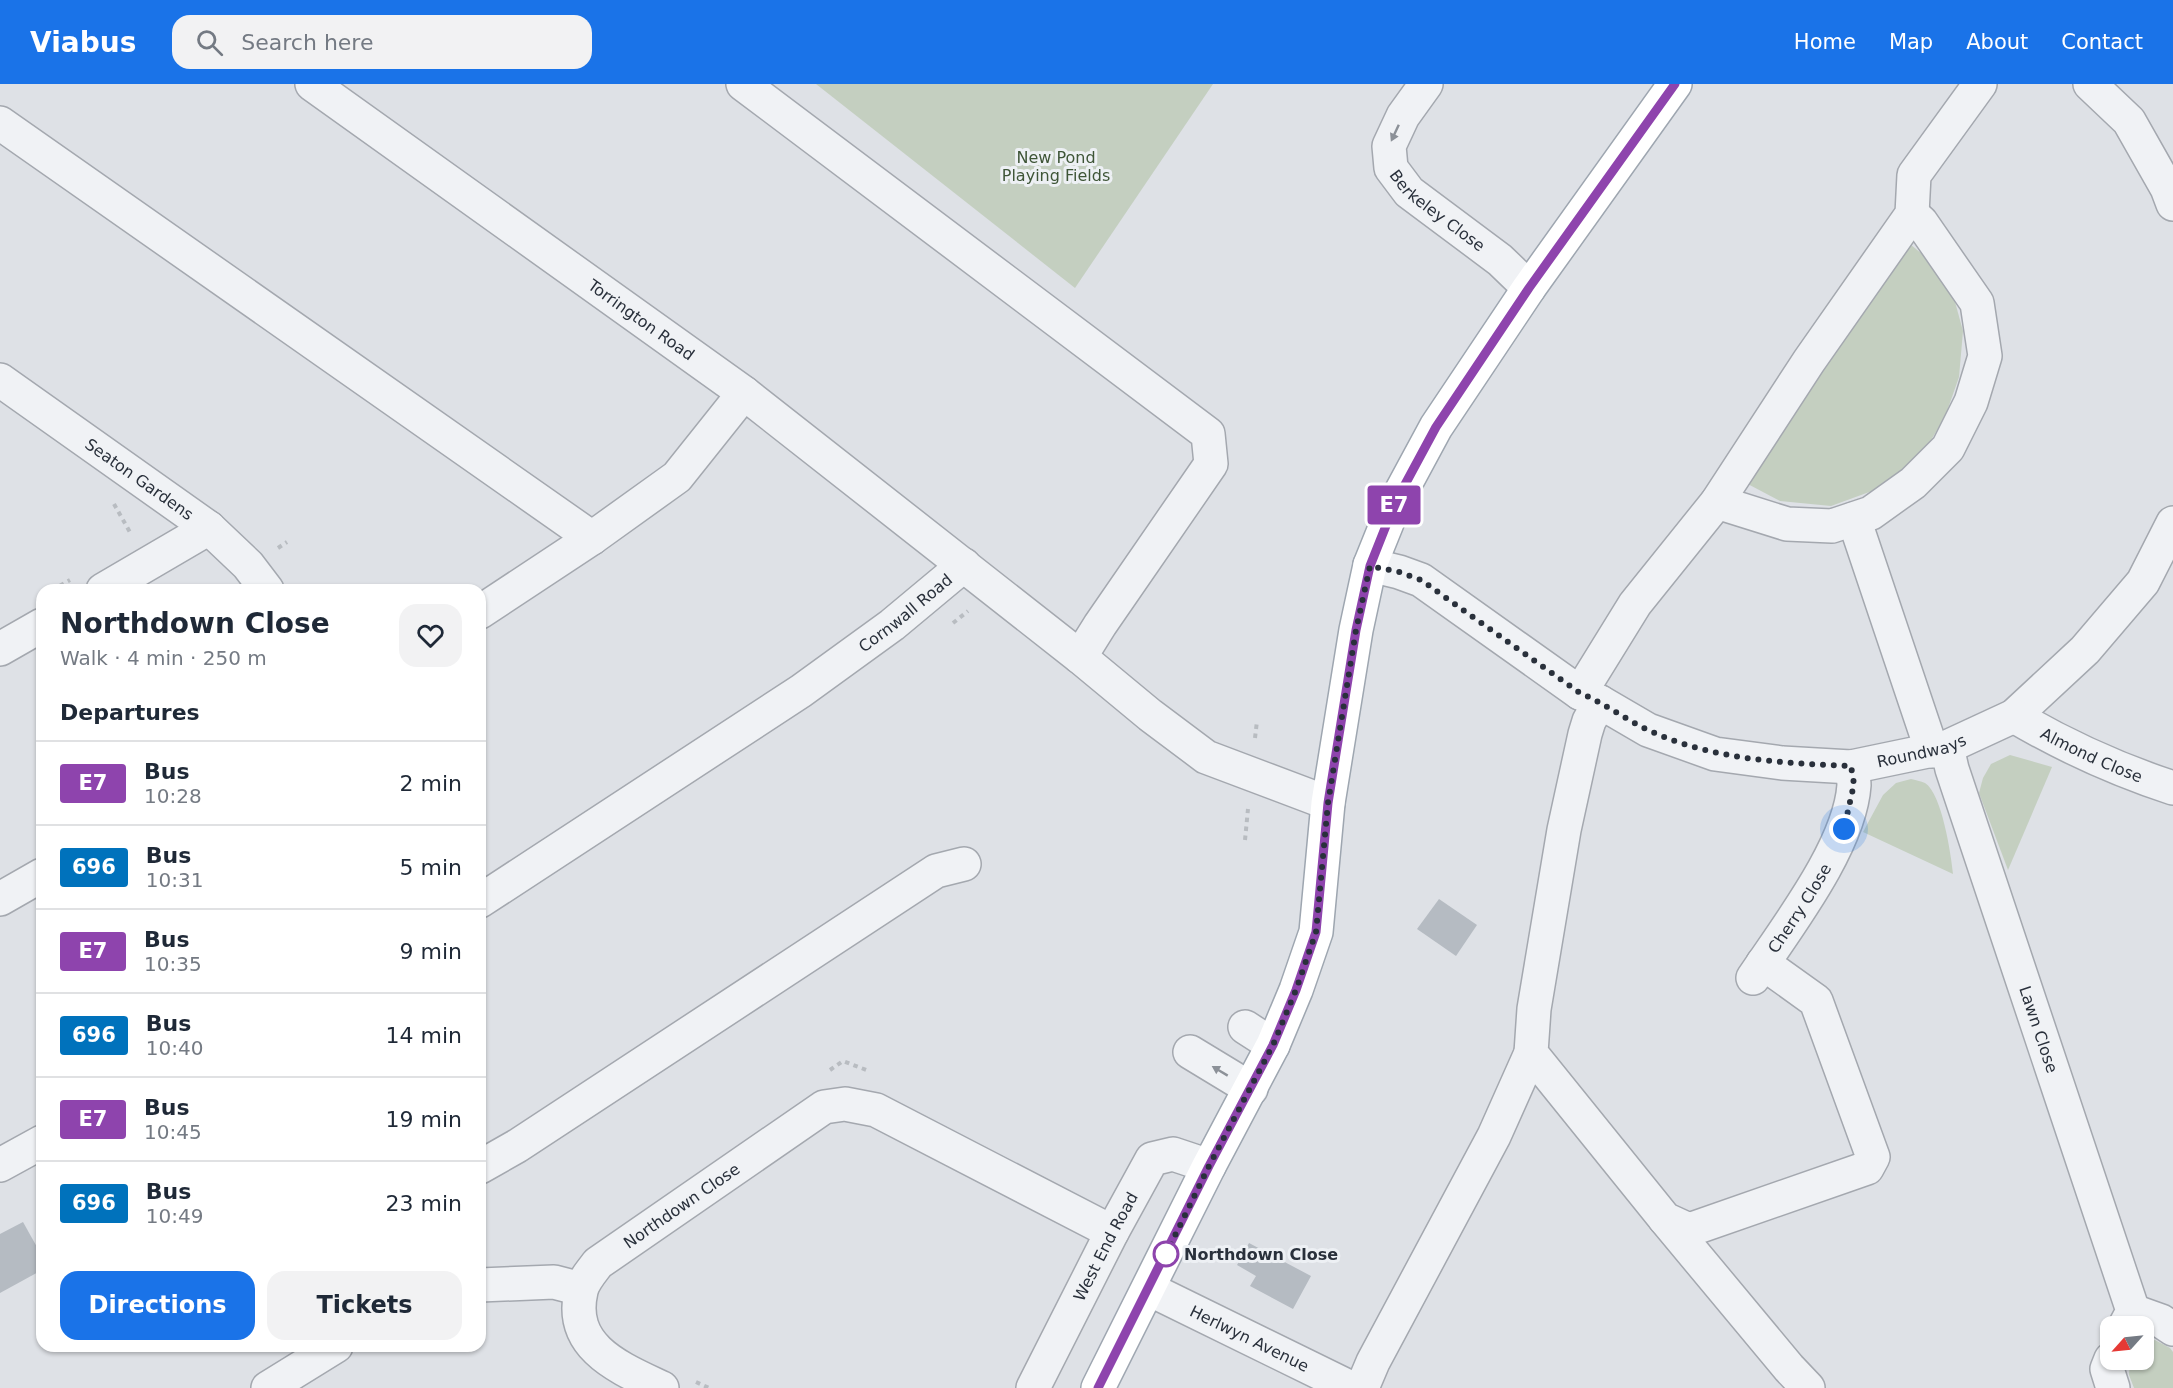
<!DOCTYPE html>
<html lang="en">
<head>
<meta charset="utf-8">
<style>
	body { margin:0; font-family:"DejaVu Sans",sans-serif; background:#f2f2f3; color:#1f2937; height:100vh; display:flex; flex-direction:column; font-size:22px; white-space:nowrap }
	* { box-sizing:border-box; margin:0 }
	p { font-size:20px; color:#747a83 }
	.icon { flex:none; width:33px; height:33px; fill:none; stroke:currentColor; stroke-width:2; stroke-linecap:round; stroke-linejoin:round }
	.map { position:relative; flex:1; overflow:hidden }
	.details { position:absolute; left:36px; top:500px; width:450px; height:768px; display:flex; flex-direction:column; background:#fff; border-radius:18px; box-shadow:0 2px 4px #0004 }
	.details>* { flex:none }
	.badge { padding:0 12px; border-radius:4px; font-size:21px; line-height:39px }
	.needle { width:39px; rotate:243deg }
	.tools { position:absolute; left:2100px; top:1232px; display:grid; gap:12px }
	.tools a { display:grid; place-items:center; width:54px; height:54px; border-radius:12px; background:#fff; box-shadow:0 2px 4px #0004; font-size:30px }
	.you { position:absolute; width:30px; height:30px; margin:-15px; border:4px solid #fff; border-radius:50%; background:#1a73e8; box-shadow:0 0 0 9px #1a73e833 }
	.map>.badge { position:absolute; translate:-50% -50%; box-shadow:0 0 0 3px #fff }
	h2 { padding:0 24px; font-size:22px; line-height:54px }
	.round { display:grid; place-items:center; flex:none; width:63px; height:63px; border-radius:18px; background:#f2f2f3 }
	.headline { display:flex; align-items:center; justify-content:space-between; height:102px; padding:0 24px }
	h1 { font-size:28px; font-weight:700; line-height:45px }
	.cta { display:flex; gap:12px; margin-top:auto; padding:12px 24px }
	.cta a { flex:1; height:69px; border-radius:18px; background:#1a73e8; color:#fff; font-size:24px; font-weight:700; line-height:69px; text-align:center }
	.cta a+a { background:#f2f2f3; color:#1f2937 }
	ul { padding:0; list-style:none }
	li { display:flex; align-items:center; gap:18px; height:84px; padding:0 24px; border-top:2px solid #e0e1e3 }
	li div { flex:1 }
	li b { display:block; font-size:22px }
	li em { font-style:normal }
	li .badge { min-width:66px; font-weight:700; text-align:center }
	header { display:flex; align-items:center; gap:36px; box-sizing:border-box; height:84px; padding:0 30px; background:#1a73e8; color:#fff }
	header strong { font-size:28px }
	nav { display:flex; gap:33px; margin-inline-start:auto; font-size:21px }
	.search { width:420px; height:54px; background:#f2f2f3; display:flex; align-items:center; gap:15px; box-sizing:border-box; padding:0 21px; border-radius:18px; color:#747a83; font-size:22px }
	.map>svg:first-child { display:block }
</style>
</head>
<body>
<header>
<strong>Viabus</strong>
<div class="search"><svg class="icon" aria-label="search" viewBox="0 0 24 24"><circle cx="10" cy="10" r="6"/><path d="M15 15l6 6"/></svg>Search here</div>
<nav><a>Home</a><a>Map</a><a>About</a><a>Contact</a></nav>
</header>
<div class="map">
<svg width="2173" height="1304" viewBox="0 0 2173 1304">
	<rect width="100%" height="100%" fill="#dee1e6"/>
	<g fill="#c4cfc0">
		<path d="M816,0h397l-138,204z"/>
		<path d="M1905,156l22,18 25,33 11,40 -4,46 -14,40 -20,33 -42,37 -52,19 -51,-5 -36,-19z"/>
		<path d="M2010,671l42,12 -44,103 -29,-77 4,-15 8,-14z"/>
		<path d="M1911,695c4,1 10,2 14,4 17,11 26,71 28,91l-90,-42 20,-37 13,-12z"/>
		<path d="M2155,1256l15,8 3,4v36h-39l-5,-13 1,-16h14v-17z"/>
	</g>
	<g fill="#b5bbc2">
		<path d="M1439,815l38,26 -21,31 -39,-27z"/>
		<path d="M23,1138l19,34v14l-42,23v-59z"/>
		<path d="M1249,1159l62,33 -18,33 -43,-23 6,-10 -19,-11z"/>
	</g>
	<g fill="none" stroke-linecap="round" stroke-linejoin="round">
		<g stroke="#a4a8af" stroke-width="36">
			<g id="minor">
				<path id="s1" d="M312,0l432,309 336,264 70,58 56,42 122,46"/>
				<path d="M743,0l465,350 3,30 -111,161 -20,32"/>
				<path id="s2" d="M1426,0l-23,32 -14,30 2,22 18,24 91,68 29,28"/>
				<path d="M2090,0l39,37 38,67 6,16"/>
				<path d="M0,39l592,415"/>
				<path id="s3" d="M0,296l209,148 39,37 19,25"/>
				<path d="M1717,418l70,22 45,2 39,-13 42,-30 35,-35 23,-46 14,-46 -8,-53 -56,-81 -9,-8"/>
				<path d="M1854,435l78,232"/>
				<path id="s4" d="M1370,481l29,7 22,8 159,113 20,9 48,28 67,24 67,9 69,4 96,-20 67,-31 71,-66 58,-68 30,-59"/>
				<path d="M103,506l106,-62"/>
				<path d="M480,528l112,-74 85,-61 67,-84"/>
				<path d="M0,565l42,-24"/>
				<path d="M1580,609l55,-89 82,-102 92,-141 103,-147 2,-39 66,-91"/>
				<path d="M1600,618l-11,19 -4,13 -21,96 -30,179 -3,44 134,166 24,11 178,-62 6,-11 -57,-156 -53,-38"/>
				<path id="s5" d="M2014,632c51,30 104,54 159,72"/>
				<path id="s6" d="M1947,663l5,22 181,542 -8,15"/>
				<path d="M0,815l42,-24"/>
				<path id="s7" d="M480,817l321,-210 91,-66 72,-60"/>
				<path id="s8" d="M1753,894c34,-51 97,-132 101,-193 0,-6 -2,-13 -3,-18"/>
				<path d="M1245,943l28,18"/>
				<path d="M1190,968l61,37"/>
				<path d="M0,1081l42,-23"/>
				<path d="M480,1083l37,-21 419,-275 28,-7"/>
				<path d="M1665,1135l124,149 19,20"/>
				<path d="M480,1201l74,-3 27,7"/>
				<path id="s9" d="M1149,1205l202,99"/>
				<path d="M2133,1227l28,10 12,8"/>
				<path d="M2111,1275l-4,10 6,19"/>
				<path d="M268,1304l68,-42"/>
				<path id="s10" d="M662,1304c-42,-20 -94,-40 -81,-97 2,-10 11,-20 17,-28l226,-156 21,-3 31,6 236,122"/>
				<path id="s11" d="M1033,1304l79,-156 40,-73 21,-5 36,12"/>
				<path d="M1362,1304l11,-26 121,-226 37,-83"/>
			</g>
		</g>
		<g stroke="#9ea6b0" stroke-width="36">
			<path id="major" d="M1098,1304l111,-222 64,-121 23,-55 20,-58 12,-129 28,-173 14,-65 25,-62 41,-76 93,-139 146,-204"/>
		</g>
		<g stroke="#b8bcc1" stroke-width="4" stroke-dasharray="4.5 4.5" stroke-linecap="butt">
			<path d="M114,420l17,30"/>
			<path d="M278,464l9,-6"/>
			<path d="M177,504l25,-1 4,3"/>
			<path d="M52,506l18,-10"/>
			<path d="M953,539l15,-12"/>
			<path d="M1255,654l2,-17"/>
			<path d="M1245,756l3,-31"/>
			<path d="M830,986l13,-9 26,10"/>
			<path d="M696,1298l13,6"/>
		</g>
		<use href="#minor" stroke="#f0f2f5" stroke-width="33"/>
		<use href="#major" stroke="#fff" stroke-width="33"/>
	</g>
	<defs><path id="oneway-solid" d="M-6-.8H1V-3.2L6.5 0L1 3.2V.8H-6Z" transform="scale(1.5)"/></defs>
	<g fill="#8c9198">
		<use href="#oneway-solid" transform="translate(1395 49) rotate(115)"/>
		<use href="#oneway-solid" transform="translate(1220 987) rotate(-149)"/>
	</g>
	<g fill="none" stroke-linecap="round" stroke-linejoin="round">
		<g stroke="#fff" stroke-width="14">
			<path id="line" d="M1098,1304l111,-222 64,-121 23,-55 20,-58 12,-129 28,-173 14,-64 25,-63 41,-76 93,-139 146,-204"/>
		</g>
		<use href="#line" stroke="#8e44ad" stroke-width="9"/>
		<path stroke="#29303b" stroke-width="6" stroke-dasharray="0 10.8" d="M1166,1170l43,-88 64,-121 23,-55 20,-58 12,-129 28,-173 14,-64 29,6 22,8 159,113c24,10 45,26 68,37 64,30 134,33 203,36l3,18 -10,45"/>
	</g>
	<circle fill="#fff" stroke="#8e44ad" stroke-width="3" cx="1166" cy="1170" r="12"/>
	<g text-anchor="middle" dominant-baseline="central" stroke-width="6" stroke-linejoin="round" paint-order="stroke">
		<g font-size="16" fill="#3e5537" stroke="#edf0f4">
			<text x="1056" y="73">New Pond<tspan x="1056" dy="18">Playing Fields</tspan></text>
		</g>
		<g font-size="16" fill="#29303b" stroke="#edf0f4">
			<text stroke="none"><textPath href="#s2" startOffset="158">Berkeley Close</textPath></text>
			<text stroke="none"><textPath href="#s1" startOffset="405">Torrington Road</textPath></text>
			<text stroke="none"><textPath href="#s3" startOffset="171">Seaton Gardens</textPath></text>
			<text stroke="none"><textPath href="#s7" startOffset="514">Cornwall Road</textPath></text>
			<text stroke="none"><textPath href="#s4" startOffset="606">Roundways</textPath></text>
			<text stroke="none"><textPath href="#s5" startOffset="87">Almond Close</textPath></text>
			<text stroke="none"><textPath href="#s8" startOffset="84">Cherry Close</textPath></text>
			<text stroke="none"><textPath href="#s6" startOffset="297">Lawn Close</textPath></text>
			<text stroke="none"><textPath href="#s10" startOffset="274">Northdown Close</textPath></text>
			<text stroke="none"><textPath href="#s11" startOffset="159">West End Road</textPath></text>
			<text stroke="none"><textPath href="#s9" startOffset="112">Herlwyn Avenue</textPath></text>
		</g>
		<g font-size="16" font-weight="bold" fill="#29303b" stroke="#edf0f4" text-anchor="start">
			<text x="1184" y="1170">Northdown Close</text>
		</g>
	</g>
</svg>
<div class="tools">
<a><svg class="needle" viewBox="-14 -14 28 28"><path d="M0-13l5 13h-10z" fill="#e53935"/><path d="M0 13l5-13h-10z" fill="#747a83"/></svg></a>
</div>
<div class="you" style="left:1844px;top:745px"></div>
<b class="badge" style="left:1394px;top:421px;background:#8e44ad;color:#fff">E7</b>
<section class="details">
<div class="headline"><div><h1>Northdown Close</h1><p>Walk · 4 min · 250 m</p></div><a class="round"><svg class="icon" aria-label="heart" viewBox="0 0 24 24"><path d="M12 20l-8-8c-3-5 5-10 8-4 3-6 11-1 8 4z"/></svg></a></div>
<h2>Departures</h2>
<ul>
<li><span class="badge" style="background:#8e44ad;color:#fff">E7</span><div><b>Bus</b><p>10:28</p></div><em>2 min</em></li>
<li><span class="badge" style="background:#0072bc;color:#fff">696</span><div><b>Bus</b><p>10:31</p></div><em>5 min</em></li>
<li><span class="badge" style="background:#8e44ad;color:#fff">E7</span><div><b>Bus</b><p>10:35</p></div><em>9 min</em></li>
<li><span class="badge" style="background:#0072bc;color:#fff">696</span><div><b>Bus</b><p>10:40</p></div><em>14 min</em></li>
<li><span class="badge" style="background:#8e44ad;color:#fff">E7</span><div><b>Bus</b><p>10:45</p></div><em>19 min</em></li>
<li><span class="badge" style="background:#0072bc;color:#fff">696</span><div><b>Bus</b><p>10:49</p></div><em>23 min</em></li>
</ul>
<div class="cta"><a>Directions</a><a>Tickets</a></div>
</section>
</div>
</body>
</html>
